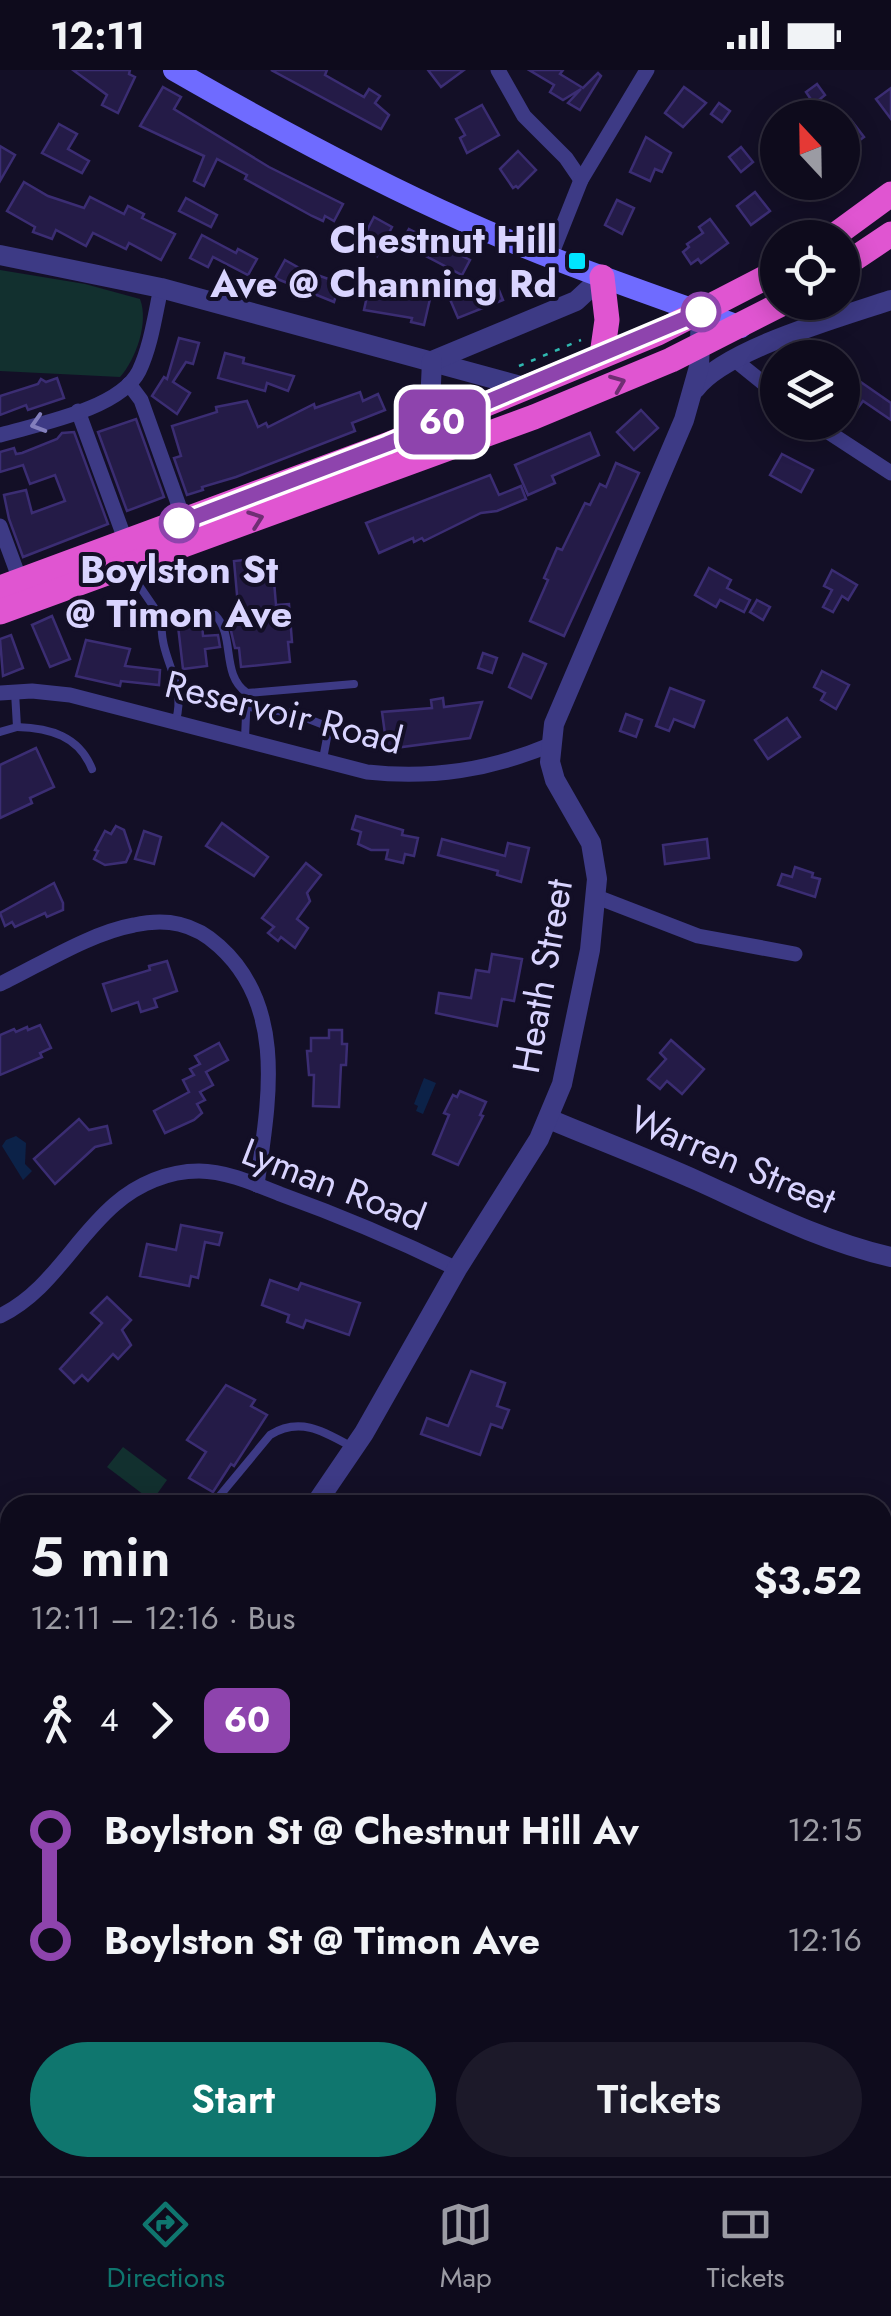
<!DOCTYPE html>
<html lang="en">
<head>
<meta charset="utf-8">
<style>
	body { margin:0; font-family:Jost,sans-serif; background:#1c1929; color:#f1f3f6; height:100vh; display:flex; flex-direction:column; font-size:38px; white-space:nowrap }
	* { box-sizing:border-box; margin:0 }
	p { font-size:32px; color:#9b9ba3 }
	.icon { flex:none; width:55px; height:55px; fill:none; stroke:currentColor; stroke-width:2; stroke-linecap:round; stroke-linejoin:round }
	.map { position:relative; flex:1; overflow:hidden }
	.panel { position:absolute; left:0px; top:1425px; width:892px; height:682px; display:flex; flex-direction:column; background:#0e0b1c; border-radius:30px 30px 0 0; box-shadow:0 5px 25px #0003,0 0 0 2px #2e2b3b }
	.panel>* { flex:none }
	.badge { padding:0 20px; border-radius:15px; font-size:35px; line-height:65px }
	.needle { width:65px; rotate:338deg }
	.fabs { position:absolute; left:760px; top:30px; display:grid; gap:20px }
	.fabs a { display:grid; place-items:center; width:100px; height:100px; border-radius:50%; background:#0e0b1c; box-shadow:0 5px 25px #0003,0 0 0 2px #2e2b3b; font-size:50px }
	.map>.badge { position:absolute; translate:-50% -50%; box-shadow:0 0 0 5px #fff }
	.legs { display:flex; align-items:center; gap:15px; height:110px; padding:0 30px; font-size:32px }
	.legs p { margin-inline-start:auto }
	.overview { display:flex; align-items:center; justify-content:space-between; height:170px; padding:0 30px }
	h1 { font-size:55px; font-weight:600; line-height:75px }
	.primary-button { display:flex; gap:20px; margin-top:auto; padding:20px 30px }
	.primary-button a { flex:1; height:115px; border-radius:60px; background:#0f766e; color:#fff; font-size:40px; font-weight:600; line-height:115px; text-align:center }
	.primary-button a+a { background:#1c1929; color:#f1f3f6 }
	ul { padding:0 30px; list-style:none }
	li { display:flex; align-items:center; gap:35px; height:110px; font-size:38px }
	li i { display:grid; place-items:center; width:15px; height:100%; margin:0 12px; background:currentColor }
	li i::after { content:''; width:25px; height:25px; margin:-12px; border:8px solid; border-radius:50%; background:#0e0b1c }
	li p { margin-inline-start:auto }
	li:first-child i { background:linear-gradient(#0000 50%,currentColor 0) }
	li:last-child i { background:linear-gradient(currentColor 50%,#0000 0) }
	.status { display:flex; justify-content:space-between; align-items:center; height:70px; padding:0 50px; background:#0e0b1c; direction:ltr }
	.status svg { height:28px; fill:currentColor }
	.dock { display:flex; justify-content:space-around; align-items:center; height:140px; border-top:2px solid #2e2b3b; background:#0e0b1c; font-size:28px; color:#9b9ba3 }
	.dock a { display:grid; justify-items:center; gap:5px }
	.dock .active { color:#0f766e }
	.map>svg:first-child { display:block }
</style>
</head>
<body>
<div class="status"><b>12:11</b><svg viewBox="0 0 49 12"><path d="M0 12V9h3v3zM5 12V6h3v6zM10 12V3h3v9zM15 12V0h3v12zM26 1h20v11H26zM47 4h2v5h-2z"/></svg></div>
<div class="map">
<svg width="891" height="2106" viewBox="0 0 891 2106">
	<rect width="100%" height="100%" fill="#130f26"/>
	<g fill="#12302f">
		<path d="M0,200l85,14 55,15c9,23 -4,60 -20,78l-120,-6z"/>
		<path d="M123,1377l44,33 -15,21 -45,-34z"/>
	</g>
	<g fill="#0c2248">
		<path d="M424,1008l12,5 -13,31 -7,-3 2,-5 -4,-2z"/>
		<path d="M16,1066l10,7 -1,21 7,7 -9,9 -21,-34 4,-6z"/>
	</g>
	<g fill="#241b47" stroke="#3b2d73" stroke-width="2.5">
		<path d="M73,0h57l-1,4 6,3 -17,36 -16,-8 5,-10z"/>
		<path d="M271,0h56l-2,5 39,22 5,-8 11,7 -5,7 14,12 -8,14z"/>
		<path d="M428,0h36l-23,17z"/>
		<path d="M529,0h34l-3,4 23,14 15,-15 3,3 -21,34 -12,-7 13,-14 -18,11 -13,-8 4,-7z"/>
		<path d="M817,14l8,11 -11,9 -8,-12z"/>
		<path d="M163,17l18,10 -7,12 95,58 74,37 -9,17 -9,-5 -2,5 -11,-5 -67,-37 2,-4 -30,-16 -13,27 -10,-5 10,-25 -64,-30z"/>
		<path d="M684,17l22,16 -23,24 -18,-14z"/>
		<path d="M891,18v31l-15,-20z"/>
		<path d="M719,33l11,8 -8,11 -11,-8z"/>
		<path d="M482,35l17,30 -32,18 -7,-15 5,-3 -9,-16z"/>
		<path d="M851,50l13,17 -22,16v-27z"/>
		<path d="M59,54l18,10 -9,15 21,12 -7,12 -40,-20z"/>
		<path d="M646,67l25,16 -9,19 -7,-3 -5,12 -20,-9z"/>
		<path d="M0,76l15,9 -15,26z"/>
		<path d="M741,77l12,15 -12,10 -12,-15z"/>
		<path d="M518,81l18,19 -18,18 -2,-2 -3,2 -13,-19z"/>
		<path d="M24,112l24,14 36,12 6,-11 34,17 4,-8 16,8 -2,4 33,16 -14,26 -32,-17 -3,6 -33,-16 -7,13 -30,-16 -4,9 -19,-7 2,-5 -28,-16z"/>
		<path d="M755,122l15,19 -19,14 -14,-19z"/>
		<path d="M186,128l31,17 -6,12 -32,-16z"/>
		<path d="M617,130l17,8 -12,26 -17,-9z"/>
		<path d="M374,147l18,10 -15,29 -11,-6 3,-6 -7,-4z"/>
		<path d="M710,149l18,24 -27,20 -3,-4 -7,5 -8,-12 6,-5 -2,-3 16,-11 -4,-6z"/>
		<path d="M409,159l61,31 -8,15 -61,-32z"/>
		<path d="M202,165l34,18 2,-4 19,10 -9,16 -35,-18 -5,10 -18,-9z"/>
		<path d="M285,190l18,10 37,13 -6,19 -59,-24z"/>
		<path d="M494,208l9,22 -45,18 -9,-21z"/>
		<path d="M384,216l46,13 -6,26 -13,-3 1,-4 -48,-8 5,-23 14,3z"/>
		<path d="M179,268l20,5 -6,21 -7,-2 -13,20 17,11 -13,21 -25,-18 12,-19 3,2z"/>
		<path d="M225,283l19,5 -1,5 51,13 -6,15 -21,-8 -2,8 -47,-13z"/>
		<path d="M842,299l49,34v17l-28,-19 -9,12 -12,-8z"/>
		<path d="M57,308l7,20 -36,12 -2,-5 -26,10v-19l38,-12 3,-5 5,3z"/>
		<path d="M360,322l3,9 15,-7 7,16 -33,13 3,8 -119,46 -34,10 1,3 -16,5 -13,-37 7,-2 -9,-30 45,-14 -1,-5 31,-6 11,26 8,-4 2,4 46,-23 1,4z"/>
		<path d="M641,340l17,18 -24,22 -17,-18z"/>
		<path d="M136,349l28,78 -37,14 -29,-79z"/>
		<path d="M74,362l34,92 -85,33 -14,-38 -5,-24 22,-5 6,23 33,-12 -10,-26 -25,9 -7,-19 -23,7v-20l14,-4 2,6 6,-1 35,-14 5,-6z"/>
		<path d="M590,363l9,22 -47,21 3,7 -27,12 -13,-30z"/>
		<path d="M782,384l31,16 -12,22 -31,-17z"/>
		<path d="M616,393l23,10 -75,163 -34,-15 18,-41 -4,-2 13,-30 5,2 23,-47 5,2 10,-21 6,3z"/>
		<path d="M490,405l9,20 22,-9 5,13 -29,12 -16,2 -57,28 -2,-3 -8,4 -1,-4 -34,15 -13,-30z"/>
		<path d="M272,487l4,48 13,-1 3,38h-4l2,20 -49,5 -2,-19h-4l-7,-30 11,-1 -5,-56z"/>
		<path d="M709,498l22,12 -4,8 23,12 -6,12 -24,-12 -4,7 -21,-12z"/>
		<path d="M832,500l25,15 -9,15 -6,-4 -9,16 -10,-5 9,-17 -8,-4z"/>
		<path d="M757,530l13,7 -7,13 -13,-8z"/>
		<path d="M52,546l18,43 -20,8 -18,-42z"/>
		<path d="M202,553l1,13 15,-1 2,12 -15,2 2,17 -24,3 -5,-43z"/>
		<path d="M11,565l12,33 -20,8 -3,-37z"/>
		<path d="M86,570l44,9 -5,17 35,4 -1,15 -38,-4 -1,5 -44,-10z"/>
		<path d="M483,583l14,5 -5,15 -14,-5z"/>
		<path d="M523,584l23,10 -15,34 -22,-11z"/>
		<path d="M822,601l27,14 -13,24 -15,-9 4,-7 -11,-6z"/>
		<path d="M670,618l34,13 -10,26 -20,-8 -5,12 -13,-5z"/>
		<path d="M443,628l1,9 38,-5 -12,36 -83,11 -5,-37 50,-4 -1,-8z"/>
		<path d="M626,644l16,6 -6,17 -16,-6z"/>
		<path d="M787,648l13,19 -32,22 -13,-19z"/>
		<path d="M36,678l18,39 -24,11 2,5 -32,15v-53z"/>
		<path d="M356,746l47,14 -1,5 16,3 -4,18 -9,-2 -2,9 -17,-4 2,-9h-17l-13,-6 3,-12 -9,-3z"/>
		<path d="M222,753l46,34 -14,19 -48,-30z"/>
		<path d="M116,756l8,4 7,21 -5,11 -21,3 -11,-6 4,-8 -3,-1 10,-19 6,3z"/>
		<path d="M144,761l17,6 -7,27 -19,-5z"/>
		<path d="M442,769l63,17 3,-13 21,5 -8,34 -24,-7 1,-4 -60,-16z"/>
		<path d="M707,769l2,19 -44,6 -2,-19z"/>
		<path d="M306,793l15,12 -14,18 3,8 -13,18 11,9 -13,20 -14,-11 -3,4 -10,-8 6,-6 -12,-9z"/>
		<path d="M795,797l18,6 -1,4 8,2 -5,18 -37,-12 4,-11 10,3z"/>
		<path d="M54,813l9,20v7l-16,7 -2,-4 -30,14 -3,-5 -7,4 -5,-13z"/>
		<path d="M492,884l30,5 -8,42 -12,-2 -5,27 -61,-13 3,-20 32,5 5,-28 13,2z"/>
		<path d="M167,891l10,30 -23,8 3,8 -16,5 -3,-10 -26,9 -9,-27 47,-14 -1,-4z"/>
		<path d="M40,955l11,23 -11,5 2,4 -42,18v-40l14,-6 2,3 11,-5 1,3z"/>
		<path d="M329,960h13v14h5l-1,21h-5l-2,42 -26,-1 1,-31h-5l-2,-24h4v-13h18z"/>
		<path d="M671,970l33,29 -22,25 -15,-13 -7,8 -12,-10 18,-20 -6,-6z"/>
		<path d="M219,973l9,17 -22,12 7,13 -13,7 5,8 -8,4 5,9 -8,7 -29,13 -11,-22 35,-19 -6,-12 11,-5 -4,-6 10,-5 -5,-8z"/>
		<path d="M460,1021l26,11 -6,13 3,1 -25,49 -25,-11 16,-39 -5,-2 9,-18 4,2z"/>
		<path d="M79,1049l10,11 18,-4 4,17 -16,4 -40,37 -21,-25z"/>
		<path d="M181,1155l41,8 -3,12 -14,-3 -7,36 -7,-2 -2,10 -49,-10 7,-32 29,6z"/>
		<path d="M270,1210l28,10 3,-7 59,20 -11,32 -43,-15 -3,8 -16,-6 2,-7 -27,-10z"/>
		<path d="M107,1227l24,23 -9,10 9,15 -13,14 -5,-5 -25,27 -6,-6 -8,8 -14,-14 42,-46 -11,-10z"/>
		<path d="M471,1301l34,12 -8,23 12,4 -7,18 -11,-4 -11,31 -59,-21 6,-16 21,8z"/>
		<path d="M226,1315l29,15 -4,6 16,9 -33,51 -3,-2 -18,28 -24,-14 17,-26 -19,-12z"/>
	</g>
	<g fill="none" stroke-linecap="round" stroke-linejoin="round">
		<path stroke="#2fb8b0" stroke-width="2.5" stroke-dasharray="5 8" stroke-linecap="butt" d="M519,296l62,-26"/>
		<g stroke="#3d3a85" stroke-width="8">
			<path d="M136,511l26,38"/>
			<path d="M249,637l44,6 36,14 -6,32"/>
			<path d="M176,650c11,-39 -18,-61 -14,-101l23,-7 30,3c21,21 5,59 32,78"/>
			<path d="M17,657c33,1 62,9 75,42"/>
			<path d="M0,662l17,-5 -2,-35"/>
			<path d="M245,668l2,-45 107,-9"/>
			<path d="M212,1435l58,-70c30,-19 55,-3 82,12"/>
			<path d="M891,1480l-7,6 -1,19 8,19"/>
			<path d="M882,1906l9,-23"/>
			<path d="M882,1985l9,8"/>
			<path d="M882,2047l9,-3"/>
			<path d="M48,2106l8,-8"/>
		</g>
		<g stroke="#3d3a85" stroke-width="15">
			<path d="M498,0l26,46 42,42 15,22"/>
			<path d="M550,188l31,-78 66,-110"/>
			<path d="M736,291l42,34"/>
			<path d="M129,314l12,16 43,120"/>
			<path d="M78,341l48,131"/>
			<path d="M813,352l78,51"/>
			<path d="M0,365c38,-11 120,-26 139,-64 12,-25 16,-56 22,-83"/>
			<path d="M0,456l20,54"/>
			<path d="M0,623l32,-2 38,4 297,77c65,7 123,-2 183,-27"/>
			<path d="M597,827l101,39 97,18"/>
			<path d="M0,914c40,-19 90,-51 134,-59 33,-7 60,-2 85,21 69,62 49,158 38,239"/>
			<path d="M0,1246c51,-25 73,-76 115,-112 23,-20 53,-33 84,-33 27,0 56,13 81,23 61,22 120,47 177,75"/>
			<path d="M0,2039l10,9"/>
			<path d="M62,2098l6,8"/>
			<path d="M91,2106l6,-8"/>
			<path d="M781,2106l4,-8"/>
		</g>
		<g stroke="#3d3a85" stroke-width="20">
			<path d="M0,185l161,33 363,99"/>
			<path d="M432,291l144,-60 26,-24"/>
			<path d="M695,319c30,-40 146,-72 196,-89"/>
			<path d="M429,357l3,-66"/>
			<path d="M549,1049c50,21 100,40 149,62 64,29 124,60 193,76"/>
			<path d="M315,1435l49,-72 93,-164 82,-130 23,-55 28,-134 7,-71 -6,-36 -36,-63 -5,-18 4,-38 130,-304 15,-53 2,-55"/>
			<path d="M0,1712l10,-12"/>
		</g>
		<path stroke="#6f6bff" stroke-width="22" d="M174,0c94,54 191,107 290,151 90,41 184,72 277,106"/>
		<g stroke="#e055d1" stroke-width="25">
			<path d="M831,168l60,-44"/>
			<path d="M842,197l49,-33"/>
			<path d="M602,207l5,43 -5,35"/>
			<path d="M0,518l387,-143 271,-112 120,-62"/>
			<path d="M0,542l534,-195 137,-57 114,-58"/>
		</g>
	</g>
	<defs><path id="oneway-chevron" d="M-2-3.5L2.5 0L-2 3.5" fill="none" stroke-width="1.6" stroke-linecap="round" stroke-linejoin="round" transform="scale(2.5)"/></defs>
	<g stroke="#6f2e73">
		<use href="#oneway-chevron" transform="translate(618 313) rotate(-22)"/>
		<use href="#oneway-chevron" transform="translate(256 449) rotate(-20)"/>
	</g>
	<use stroke="#837fbc" href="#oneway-chevron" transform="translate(38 354) rotate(163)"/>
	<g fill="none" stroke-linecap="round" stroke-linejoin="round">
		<g stroke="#fff" stroke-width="22">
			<path id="line-1" d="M179,453l208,-79 314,-132"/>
		</g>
		<use href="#line-1" stroke="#8e44ad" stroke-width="15"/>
	</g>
	<rect fill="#00e5ff" stroke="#130f26" stroke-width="4" x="567" y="181" width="20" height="20" rx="5"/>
	<g fill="#fff" stroke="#8e44ad" stroke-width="5">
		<circle cx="701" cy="242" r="18"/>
		<circle cx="179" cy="453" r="18"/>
	</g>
	<g text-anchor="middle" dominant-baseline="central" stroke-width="8" stroke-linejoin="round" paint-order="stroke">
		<g font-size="38" font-weight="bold" fill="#d9d4ff" stroke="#130f26" text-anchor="end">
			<text x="557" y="169">Chestnut Hill<tspan x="557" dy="44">Ave @ Channing Rd</tspan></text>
		</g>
		<g font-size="38" font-weight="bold" fill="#d9d4ff" stroke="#130f26">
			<text x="179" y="499">Boylston St<tspan x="179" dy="44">@ Timon Ave</tspan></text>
		</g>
		<g font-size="38" fill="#d9d4ff" stroke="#130f26">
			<text transform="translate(284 642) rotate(14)">Reservoir Road</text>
			<text transform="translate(542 906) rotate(-80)">Heath Street</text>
			<text transform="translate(733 1089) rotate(23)">Warren Street</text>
			<text transform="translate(334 1114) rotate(21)">Lyman Road</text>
		</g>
	</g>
</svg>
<div class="fabs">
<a><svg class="needle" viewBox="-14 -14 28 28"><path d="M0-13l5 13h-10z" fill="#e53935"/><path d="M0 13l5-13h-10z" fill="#9b9ba3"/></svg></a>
<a><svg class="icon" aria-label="locate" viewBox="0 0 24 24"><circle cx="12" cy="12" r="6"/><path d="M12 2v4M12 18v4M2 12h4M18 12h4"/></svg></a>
<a><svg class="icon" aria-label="layers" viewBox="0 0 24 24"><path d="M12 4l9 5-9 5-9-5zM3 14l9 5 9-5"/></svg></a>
</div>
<b class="badge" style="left:442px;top:352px;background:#8e44ad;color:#fff">60</b>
<section class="panel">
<div class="overview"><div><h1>5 min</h1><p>12:11 – 12:16 · Bus</p></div><b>$3.52</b></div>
<div class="legs"><svg class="icon" aria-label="walk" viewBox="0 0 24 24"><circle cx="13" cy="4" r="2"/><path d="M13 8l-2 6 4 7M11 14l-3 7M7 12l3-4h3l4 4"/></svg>4<svg class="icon" aria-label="forward" viewBox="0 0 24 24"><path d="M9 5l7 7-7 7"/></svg><b class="badge" style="background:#8e44ad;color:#fff">60</b></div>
<ul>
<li><i style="color:#8e44ad"></i><b>Boylston St @ Chestnut Hill Av</b><p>12:15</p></li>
<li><i style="color:#8e44ad"></i><b>Boylston St @ Timon Ave</b><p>12:16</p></li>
</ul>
<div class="primary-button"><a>Start</a><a>Tickets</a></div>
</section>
</div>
<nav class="dock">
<a class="active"><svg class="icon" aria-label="directions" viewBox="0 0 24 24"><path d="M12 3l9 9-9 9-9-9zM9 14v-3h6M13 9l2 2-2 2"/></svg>Directions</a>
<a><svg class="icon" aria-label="map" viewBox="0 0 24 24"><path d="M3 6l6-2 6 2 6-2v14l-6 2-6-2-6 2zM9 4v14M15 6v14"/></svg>Map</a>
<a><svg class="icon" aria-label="tickets" viewBox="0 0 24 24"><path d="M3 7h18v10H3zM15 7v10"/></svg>Tickets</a>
</nav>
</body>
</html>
